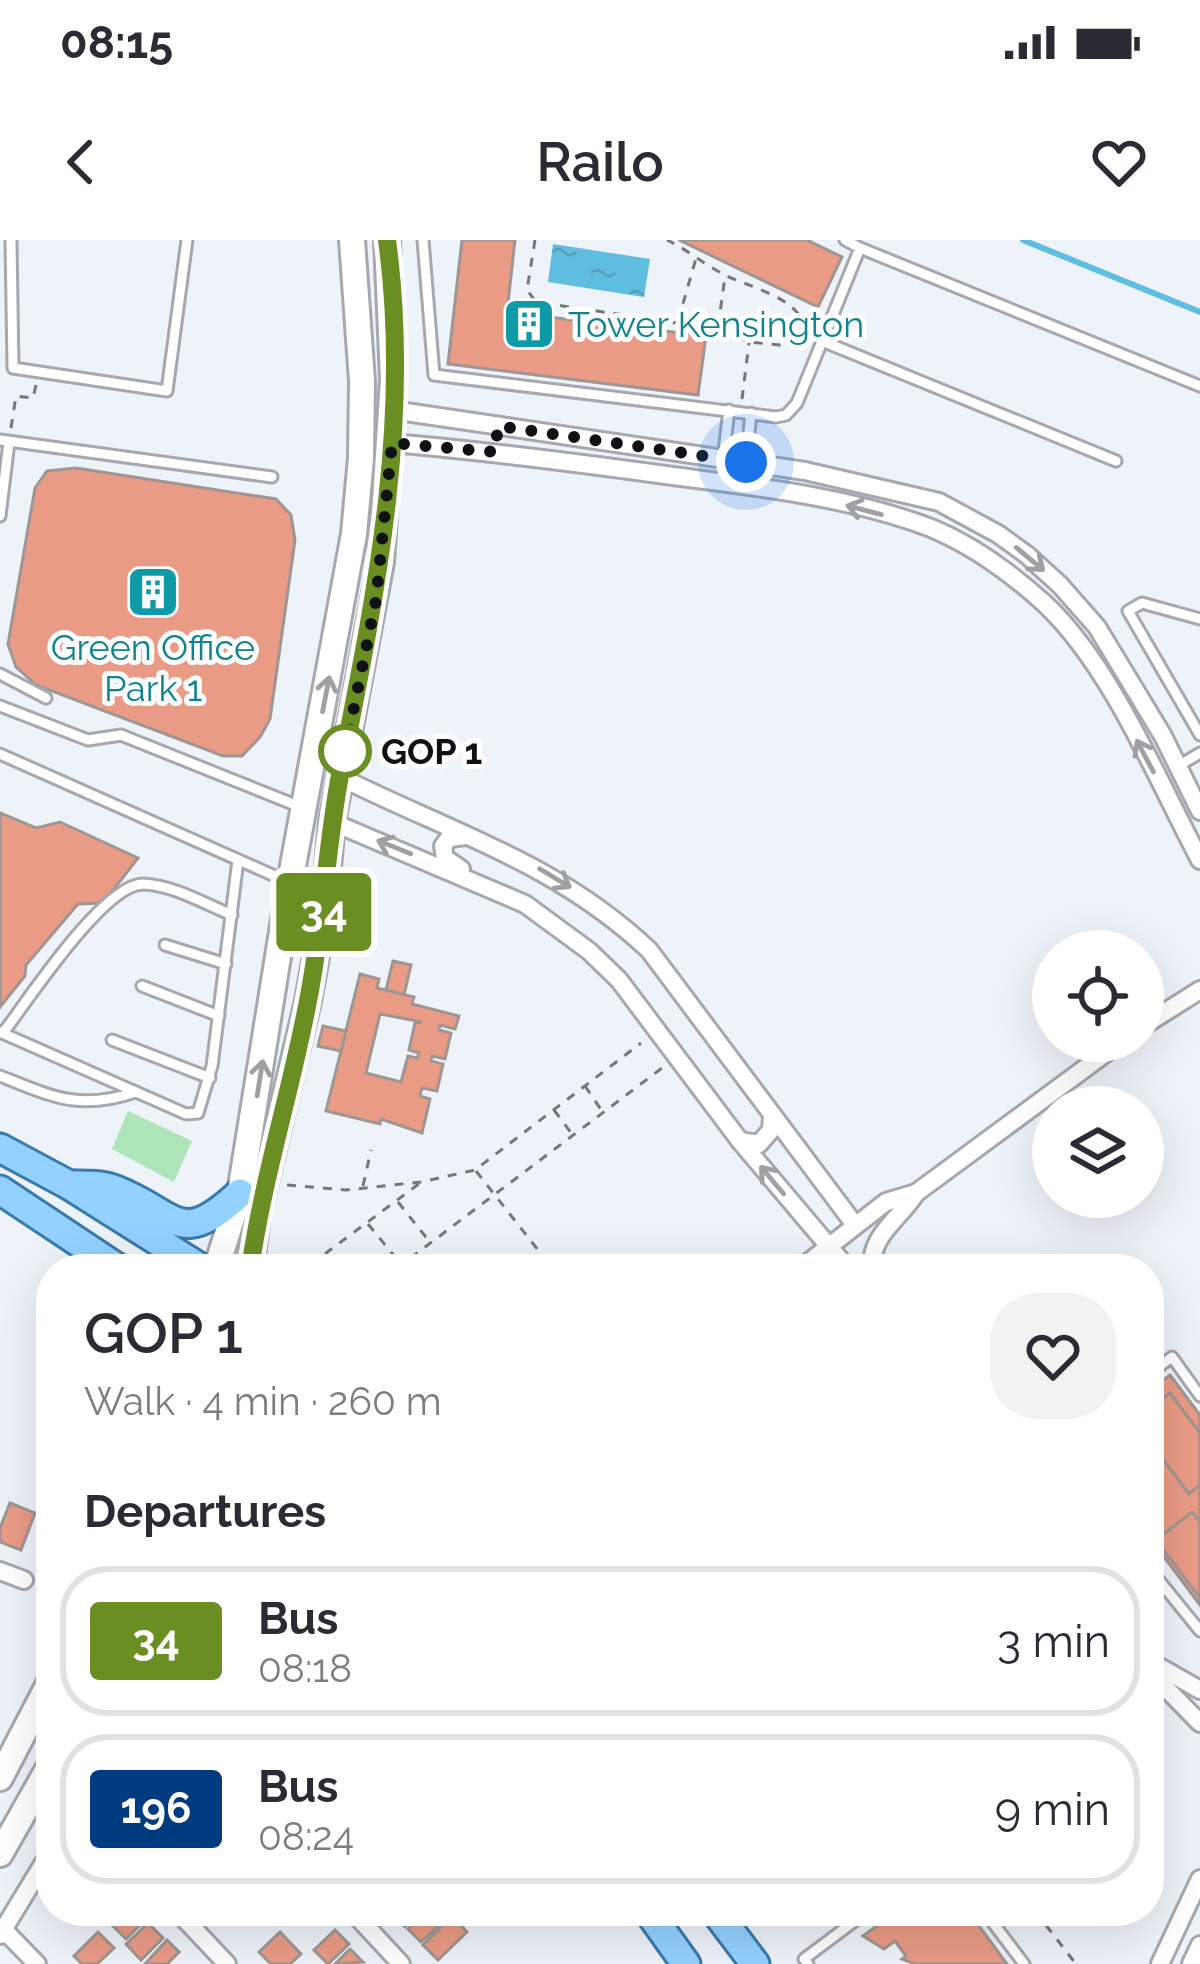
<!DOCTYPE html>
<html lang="en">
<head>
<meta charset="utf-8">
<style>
	body { margin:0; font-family:Raleway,sans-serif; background:#f2f2f3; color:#2b2b33; height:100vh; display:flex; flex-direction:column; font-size:45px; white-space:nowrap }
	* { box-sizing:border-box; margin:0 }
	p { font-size:39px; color:#7c7c81 }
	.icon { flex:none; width:66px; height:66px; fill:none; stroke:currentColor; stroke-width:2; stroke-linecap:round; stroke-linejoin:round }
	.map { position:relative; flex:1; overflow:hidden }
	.details { position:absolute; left:36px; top:1014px; width:1128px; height:672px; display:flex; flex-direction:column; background:#fff; border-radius:48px; box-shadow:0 12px 48px #0002 }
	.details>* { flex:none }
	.badge { padding:0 24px; border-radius:9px; font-size:42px; line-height:78px }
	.controls { position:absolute; left:1032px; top:690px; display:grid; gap:24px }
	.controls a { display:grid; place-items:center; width:132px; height:132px; border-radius:50%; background:#fff; box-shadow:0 12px 48px #0002; font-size:60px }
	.you { position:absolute; width:60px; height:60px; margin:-30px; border:9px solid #fff; border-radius:50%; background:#1a73e8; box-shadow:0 0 0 18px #1a73e833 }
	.map>.badge { position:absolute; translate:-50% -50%; box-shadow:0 0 0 6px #fff }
	h2 { padding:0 48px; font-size:45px; line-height:108px }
	.round { display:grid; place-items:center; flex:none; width:126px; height:126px; border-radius:48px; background:#f2f2f3 }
	.overview { display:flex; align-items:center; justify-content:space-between; height:204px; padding:0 48px }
	h1 { font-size:57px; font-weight:600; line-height:90px }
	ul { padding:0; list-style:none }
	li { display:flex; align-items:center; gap:36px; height:150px; margin:0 24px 18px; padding:0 24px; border:6px solid #e1e1e2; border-radius:48px }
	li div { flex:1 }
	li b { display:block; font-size:45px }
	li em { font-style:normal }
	li .badge { min-width:132px; font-weight:700; text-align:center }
	.status { display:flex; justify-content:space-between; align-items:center; height:84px; padding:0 60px; background:#fff; direction:ltr }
	.status svg { height:33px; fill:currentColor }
	header { display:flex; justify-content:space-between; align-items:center; height:156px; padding:0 48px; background:#fff; font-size:54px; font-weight:600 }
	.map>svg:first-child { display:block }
</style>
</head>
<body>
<div class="status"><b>08:15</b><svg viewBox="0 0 49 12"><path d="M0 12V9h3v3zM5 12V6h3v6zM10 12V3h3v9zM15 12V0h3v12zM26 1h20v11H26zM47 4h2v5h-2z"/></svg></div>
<header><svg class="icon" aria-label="back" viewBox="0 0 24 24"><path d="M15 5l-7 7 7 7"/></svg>Railo<svg class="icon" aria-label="heart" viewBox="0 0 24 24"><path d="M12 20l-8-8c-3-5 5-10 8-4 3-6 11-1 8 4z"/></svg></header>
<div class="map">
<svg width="1200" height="1724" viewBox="0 0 1200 1724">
	<defs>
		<pattern id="water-ripples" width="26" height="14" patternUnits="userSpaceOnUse" patternTransform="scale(3)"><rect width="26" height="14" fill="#5fbedf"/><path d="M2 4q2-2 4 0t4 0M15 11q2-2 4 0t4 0" fill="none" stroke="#52a2be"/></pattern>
	</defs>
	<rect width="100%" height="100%" fill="#eef2f9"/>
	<path fill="#ade5b9" d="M128,871l64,30 -18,41 -62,-33z"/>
	<path fill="url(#water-ripples)" d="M553,4l97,15 -6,38 -96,-15z"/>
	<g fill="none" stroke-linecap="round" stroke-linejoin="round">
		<path stroke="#5fbedf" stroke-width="6" d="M1023,0l177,72"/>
	</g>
	<g fill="#ea9b85" stroke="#9e9693" stroke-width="3" fill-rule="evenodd">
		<path d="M462,0h53l-8,72 199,24 -8,59 -250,-31z"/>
		<path d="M679,0h128l35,17 -24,50z"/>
		<path d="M76,228l200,31 15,16 4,25 -25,179 -10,18 -18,19h-19l-187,-71 -20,-18 -8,-23 27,-156 12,-17z"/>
		<path d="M0,573l36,15 24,-6 78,36 -35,45 -25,1 -52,61 -1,11 -25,31z"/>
		<path d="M393,721l18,4 -7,30 -18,-5z"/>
		<path d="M360,734l19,5 -2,9 37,9 -2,7 47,12 -4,13 -15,-4 -1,5 12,3 -6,26 -13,-3 -1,5 12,3 -6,27 -15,-3 -2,8 10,3 -8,34 -41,-14 -1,5 -54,-13zM380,774l42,8 -7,1 -6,27 10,3 -2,5 -9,-2 -7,26 -35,-9z"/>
		<path d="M323,786l23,5 -5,20 -23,-5z"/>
		<path d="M1170,1135l30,40v190l-51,-68v-146z"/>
		<path d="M1170,1153l30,40v52l-11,9 -40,-53v-31z"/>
		<path d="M10,1263l25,10 -14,37 -21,-8v-14z"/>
		<path d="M1192,1272l8,10v76l-44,-58z"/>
		<path d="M120,1671h13l10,11 -17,17 -17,-17z"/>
		<path d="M389,1671h32l-16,16z"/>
		<path d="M427,1671h17l5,5 -28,26 -13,-13z"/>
		<path d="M897,1671h47l8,11 16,-11 39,53h-92l-13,-5 4,-3 -11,-15 -11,8 -21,-13z"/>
		<path d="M452,1676l15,16 -29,28 -15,-15z"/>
		<path d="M148,1683l15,15 -22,22 -15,-16z"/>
		<path d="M335,1690l14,14 -21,20 -14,-14z"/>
		<path d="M98,1692l16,16 -17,16h-15l-8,-8z"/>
		<path d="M280,1692l21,22 -11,10h-19l-12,-12z"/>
		<path d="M167,1700l12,12 -12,12h-22z"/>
		<path d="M350,1709l13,13 -28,2z"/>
	</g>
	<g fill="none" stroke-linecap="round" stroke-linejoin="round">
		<g stroke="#a5a9af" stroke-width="15">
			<g id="service">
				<path d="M11,0l2,128 154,23 20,-151"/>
				<path d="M423,0l11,135 342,42 10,-2 11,-12 63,-155 -15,-8"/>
				<path d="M860,8l340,138"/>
				<path d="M822,101l294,120"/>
				<path d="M0,200l272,37"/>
				<path d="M723,219l6,-49"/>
				<path d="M746,222l5,-49"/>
				<path d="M0,276l9,-74"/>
				<path d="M1200,379l-58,-16 -14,8 72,124"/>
				<path d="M0,434l46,24"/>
				<path d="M0,466l88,34 33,-5 182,73"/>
				<path d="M0,514l286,127"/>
				<path d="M1178,526l22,-13"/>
				<path d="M165,705l61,19"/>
				<path d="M142,746l77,30"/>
				<path d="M0,792l186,82 12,-1 14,-47 26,-206"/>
				<path d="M3,793c25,-33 101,-149 140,-149 30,1 62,20 89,31"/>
				<path d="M112,800l98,38"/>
				<path d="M0,836c53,21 79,35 136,16"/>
				<path d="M1149,1134l23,-17 28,39"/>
				<path d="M1149,1328l51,63"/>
				<path d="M984,1671l40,53"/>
				<path d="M808,1724l-4,-5 64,-48"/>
			</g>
		</g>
		<g stroke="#a5a9af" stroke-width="22">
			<g id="minor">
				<path d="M392,170l413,61 134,31 59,32 29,21 33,30 37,42 66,109 37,75"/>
				<path d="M392,203c94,8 187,20 281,33 85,11 177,21 258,52 41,17 81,46 114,76 66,62 112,175 155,256"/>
				<path d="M340,537c112,56 215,85 309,173l206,275"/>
				<path d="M332,582l193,82 64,47 30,29 121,161 108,128"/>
				<path d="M461,629l-16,-11 -2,-12 6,-8 17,-2"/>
				<path d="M1143,786l57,-36"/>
				<path d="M740,901l19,3 12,-14 1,-13"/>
				<path d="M800,1029l86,-67 30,-9"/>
				<path d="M872,1029c-2,-34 26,-48 44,-76l206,-152"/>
				<path d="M0,1331l24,9"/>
				<path d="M1149,1421l51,29"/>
				<path d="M1149,1431l51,52"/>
				<path d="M177,1671l50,53"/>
				<path d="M352,1671l49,53"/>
				<path d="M3,1689l34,35"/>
				<path d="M0,1695l51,-84"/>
				<path d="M1160,1724l40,-85"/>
				<path d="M1191,1724l9,-19"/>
			</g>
		</g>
		<g stroke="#a5a9af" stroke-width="30">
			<g id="secondary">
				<path d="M216,1029l24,-76 50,-311 64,-348 7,-76 1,-77 -10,-141"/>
				<path d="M250,1029l8,-57 50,-211 16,-89 8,-90 49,-260 12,-183 -6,-139"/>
				<path d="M0,1538l51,-98"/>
				<path d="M0,1614l51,-90"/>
			</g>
		</g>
		<g stroke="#387aac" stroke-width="33">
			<g id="primary">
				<path d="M0,908l69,37 133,84"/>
				<path d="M69,945c15,0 32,-1 47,5 61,24 63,60 124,3"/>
				<path d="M0,950l119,79"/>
				<path d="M648,1671l38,53"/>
				<path d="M715,1671l40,53"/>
			</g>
		</g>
		<g stroke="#75777b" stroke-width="3" stroke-dasharray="9 9" stroke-linecap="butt">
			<path d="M535,0l-8,50 9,12 182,27 31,13 31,3 17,-5 6,-15c-4,-27 -57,-39 -78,-50 -20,-10 -37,-25 -58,-35"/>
			<path d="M678,81l19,-66"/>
			<path d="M718,87l7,-50"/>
			<path d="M742,159l7,-56"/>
			<path d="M11,188l5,-32 17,2 3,-13"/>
			<path d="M585,846l17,25"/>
			<path d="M554,870l18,24"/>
			<path d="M476,931l77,98"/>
			<path d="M287,945l59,5 75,-8 54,-12 166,-127"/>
			<path d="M363,946l8,-36"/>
			<path d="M398,962l31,39"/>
			<path d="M368,984l32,39"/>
			<path d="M337,1029l-11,-16 94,-70"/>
			<path d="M396,1029l266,-201"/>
			<path d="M1035,1671l41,53"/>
		</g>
		<use href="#service" stroke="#fff" stroke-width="9"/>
		<use href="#minor" stroke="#fff" stroke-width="16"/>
		<use href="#secondary" stroke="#fff" stroke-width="24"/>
		<use href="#primary" stroke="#94d1fe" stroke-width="27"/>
	</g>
	<defs><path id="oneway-shaft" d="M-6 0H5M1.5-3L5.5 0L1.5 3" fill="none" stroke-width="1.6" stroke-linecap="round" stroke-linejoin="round" transform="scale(3)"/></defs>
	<g stroke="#9fa0a1">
		<use href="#oneway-shaft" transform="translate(864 270) rotate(-165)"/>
		<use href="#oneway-shaft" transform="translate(1030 319) rotate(40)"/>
		<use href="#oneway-shaft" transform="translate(326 454) rotate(-79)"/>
		<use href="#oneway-shaft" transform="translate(1145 516) rotate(-118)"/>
		<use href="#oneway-shaft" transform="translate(394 607) rotate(-158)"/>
		<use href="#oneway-shaft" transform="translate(555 638) rotate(31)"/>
		<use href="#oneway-shaft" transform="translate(260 838) rotate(-81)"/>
		<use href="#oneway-shaft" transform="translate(772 940) rotate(-130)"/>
	</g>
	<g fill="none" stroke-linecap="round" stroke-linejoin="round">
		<g stroke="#fff" stroke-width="27">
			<path id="line" d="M250,1029c13,-91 41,-178 58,-268 15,-75 18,-151 32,-226 35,-178 72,-352 47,-535"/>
		</g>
		<use href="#line" stroke="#6b8e23" stroke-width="18"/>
		<path stroke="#101113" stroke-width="12" stroke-dasharray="0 21.6" d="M345,511l31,-151 16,-157 103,9 3,-26 248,36"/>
	</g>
	<defs>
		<g id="building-square" transform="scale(2.7)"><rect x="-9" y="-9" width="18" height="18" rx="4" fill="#0f9aa8" stroke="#fff"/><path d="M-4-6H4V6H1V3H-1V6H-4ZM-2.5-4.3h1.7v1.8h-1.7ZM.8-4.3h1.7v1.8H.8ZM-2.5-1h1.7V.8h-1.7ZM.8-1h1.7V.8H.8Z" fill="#fff"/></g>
	</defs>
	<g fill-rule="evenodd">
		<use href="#building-square" x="529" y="84"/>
		<use href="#building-square" x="153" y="352"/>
	</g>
	<circle fill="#fff" stroke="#6b8e23" stroke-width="6" cx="345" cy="511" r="24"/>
	<g text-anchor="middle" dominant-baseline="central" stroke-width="10" stroke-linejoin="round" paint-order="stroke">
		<g font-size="36" fill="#0d838f" stroke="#fff" text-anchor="start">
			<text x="568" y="84">Tower Kensington</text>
			<text x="153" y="407" text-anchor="middle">Green Office<tspan x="153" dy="41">Park 1</tspan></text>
		</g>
		<g font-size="36" font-weight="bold" fill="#101113" stroke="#fff" text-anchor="start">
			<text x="381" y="511">GOP 1</text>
		</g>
	</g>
</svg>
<div class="controls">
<a><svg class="icon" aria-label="locate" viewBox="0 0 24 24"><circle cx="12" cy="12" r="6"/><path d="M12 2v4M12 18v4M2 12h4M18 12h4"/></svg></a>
<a><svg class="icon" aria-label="layers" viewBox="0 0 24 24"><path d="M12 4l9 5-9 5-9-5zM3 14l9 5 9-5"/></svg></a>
</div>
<div class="you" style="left:746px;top:222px"></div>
<b class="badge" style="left:324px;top:672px;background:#6b8e23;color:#fff">34</b>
<section class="details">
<div class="overview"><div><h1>GOP 1</h1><p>Walk · 4 min · 260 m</p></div><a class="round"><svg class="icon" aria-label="heart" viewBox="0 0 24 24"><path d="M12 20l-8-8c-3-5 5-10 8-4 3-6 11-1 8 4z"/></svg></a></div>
<h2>Departures</h2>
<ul>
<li><span class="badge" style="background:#6b8e23;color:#fff">34</span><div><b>Bus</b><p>08:18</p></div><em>3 min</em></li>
<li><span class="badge" style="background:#003b80;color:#fff">196</span><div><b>Bus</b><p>08:24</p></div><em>9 min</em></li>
</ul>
</section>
</div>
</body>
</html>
